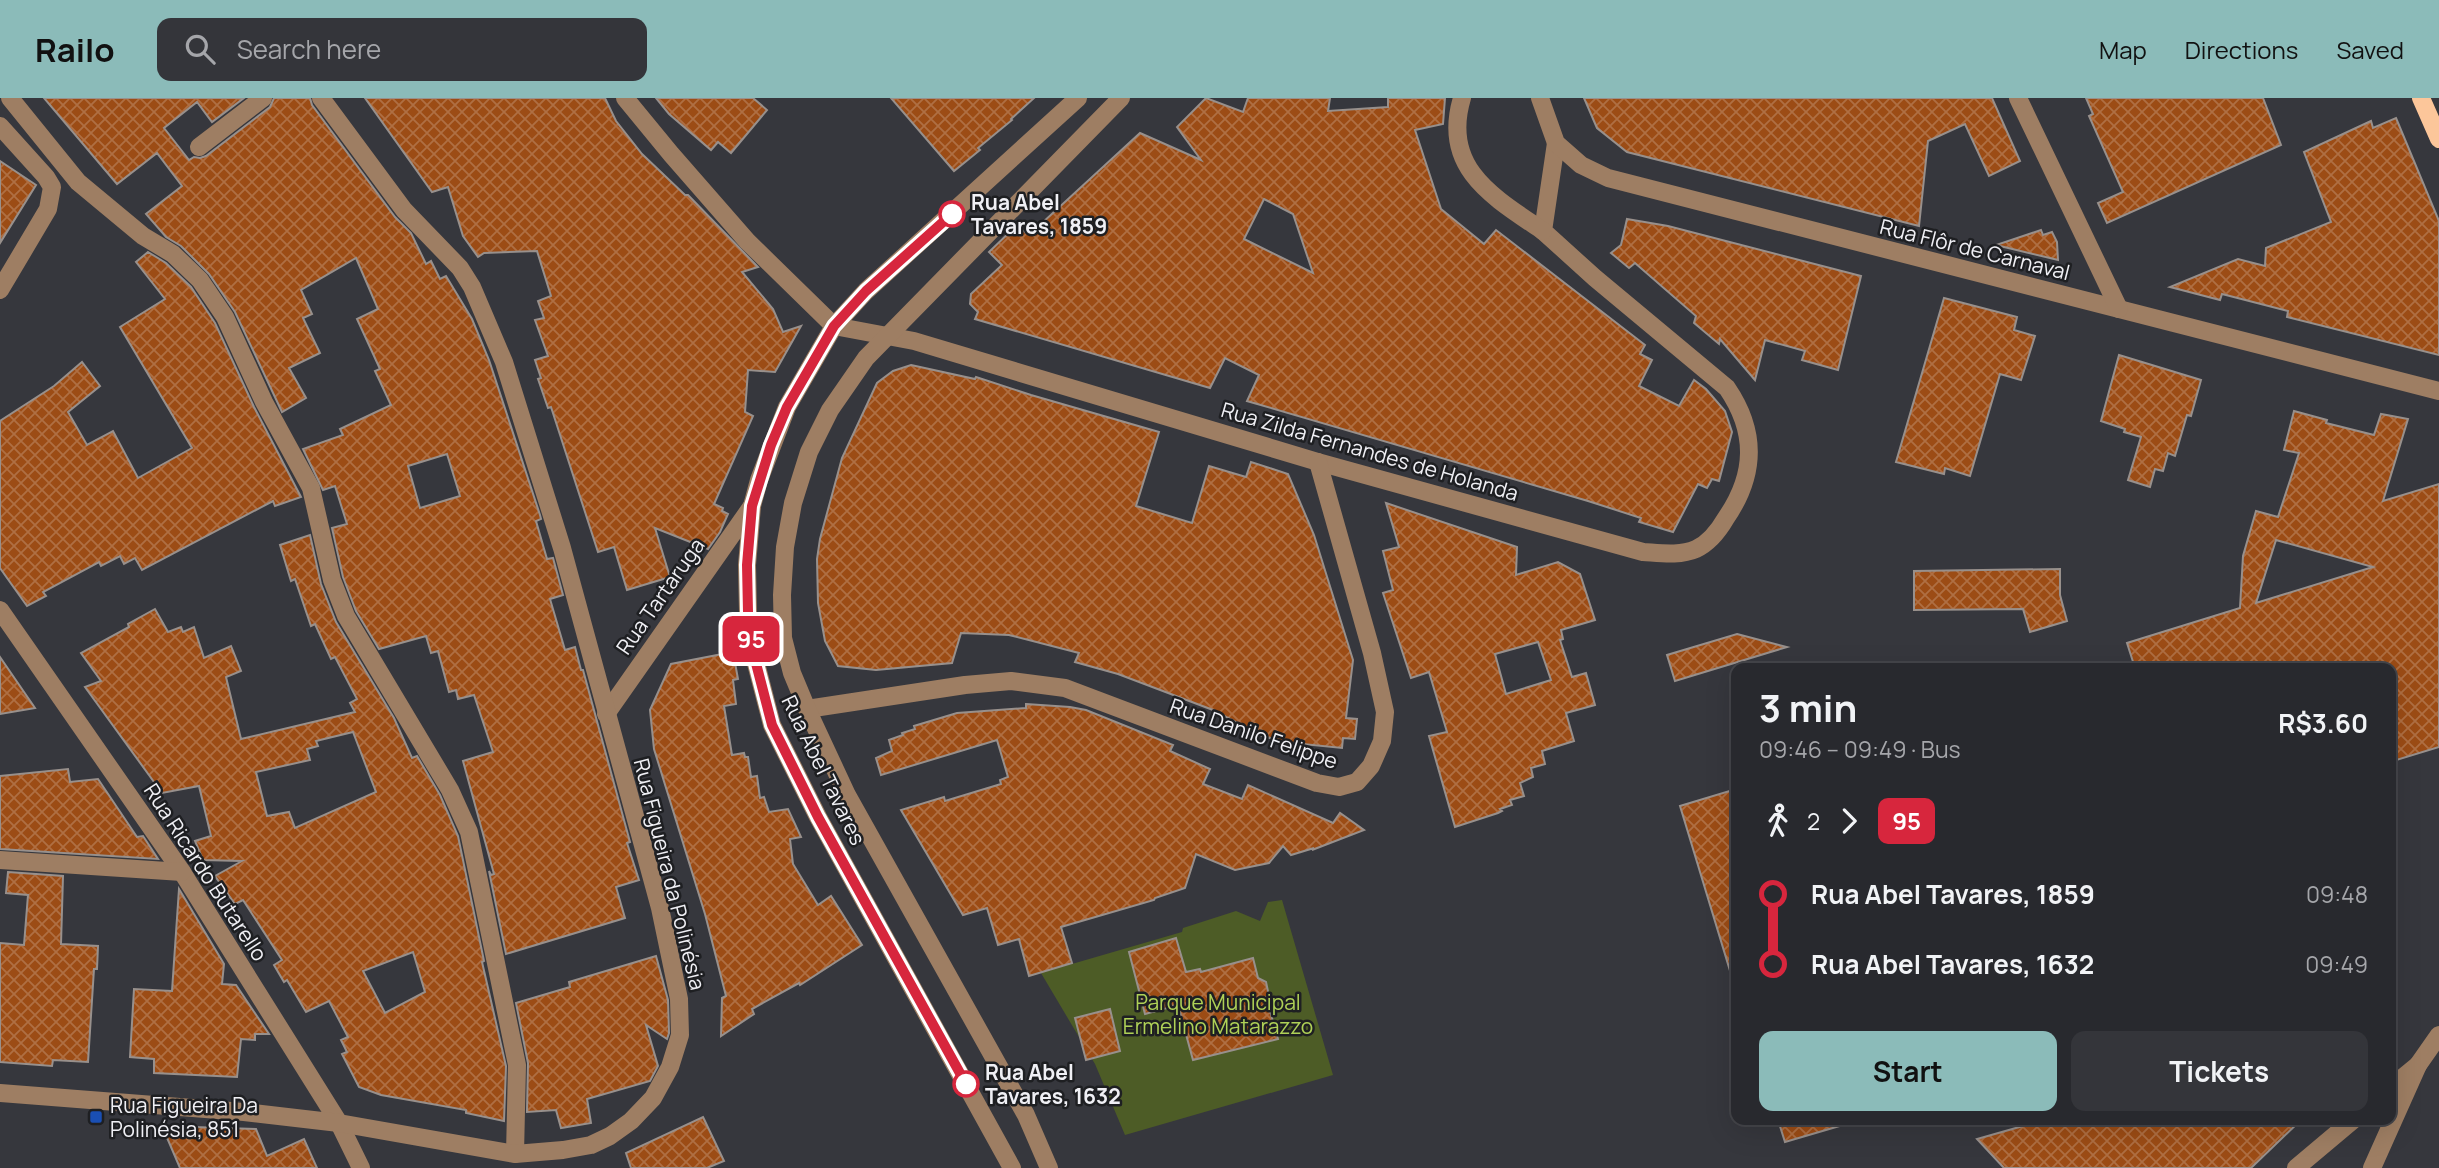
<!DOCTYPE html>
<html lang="en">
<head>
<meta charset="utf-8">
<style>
	body { margin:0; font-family:Manrope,sans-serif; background:#34353a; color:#f1f3f6; height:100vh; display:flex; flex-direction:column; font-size:26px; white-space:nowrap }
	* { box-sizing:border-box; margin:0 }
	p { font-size:23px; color:#a5a6aa }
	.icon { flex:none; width:38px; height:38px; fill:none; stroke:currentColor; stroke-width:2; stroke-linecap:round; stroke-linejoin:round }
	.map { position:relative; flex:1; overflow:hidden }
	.drawer { position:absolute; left:1731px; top:565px; width:665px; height:462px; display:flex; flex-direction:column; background:#28292e; border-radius:14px; box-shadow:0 7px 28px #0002,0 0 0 2px #44454a }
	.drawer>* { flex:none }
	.badge { padding:0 14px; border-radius:10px; font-size:24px; line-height:46px }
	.map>.badge { position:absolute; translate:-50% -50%; box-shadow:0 0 0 4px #fff }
	.legs { display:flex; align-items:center; gap:10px; height:77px; padding:0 28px; font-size:23px }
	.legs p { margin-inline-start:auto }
	.head { display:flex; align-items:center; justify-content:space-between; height:119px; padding:0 28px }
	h1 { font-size:38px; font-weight:700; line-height:52px }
	.action { display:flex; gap:14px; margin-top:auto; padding:14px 28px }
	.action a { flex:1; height:80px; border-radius:14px; background:#8bbbb9; color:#111; font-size:28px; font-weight:700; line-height:80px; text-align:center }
	.action a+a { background:#34353a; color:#f1f3f6 }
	ul { padding:0 28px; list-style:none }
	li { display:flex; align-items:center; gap:24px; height:70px; font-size:26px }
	li i { display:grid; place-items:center; width:10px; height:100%; margin:0 9px; background:currentColor }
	li i::after { content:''; width:18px; height:18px; margin:-9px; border:5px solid; border-radius:50%; background:#28292e }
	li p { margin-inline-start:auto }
	li:first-child i { background:linear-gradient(#0000 50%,currentColor 0) }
	li:last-child i { background:linear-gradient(currentColor 50%,#0000 0) }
	header { display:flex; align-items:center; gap:42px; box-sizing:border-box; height:98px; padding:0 35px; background:#8bbbb9; color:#111 }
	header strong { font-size:33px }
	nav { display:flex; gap:38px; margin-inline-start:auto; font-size:24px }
	.search { width:490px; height:63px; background:#34353a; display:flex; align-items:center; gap:18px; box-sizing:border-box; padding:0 24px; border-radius:14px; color:#a5a6aa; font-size:26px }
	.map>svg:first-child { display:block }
</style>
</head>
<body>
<header>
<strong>Railo</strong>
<div class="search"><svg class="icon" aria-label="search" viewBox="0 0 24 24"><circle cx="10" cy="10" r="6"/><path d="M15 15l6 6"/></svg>Search here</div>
<nav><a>Map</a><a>Directions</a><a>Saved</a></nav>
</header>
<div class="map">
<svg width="2439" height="1070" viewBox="0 0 2439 1070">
	<defs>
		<pattern id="building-cross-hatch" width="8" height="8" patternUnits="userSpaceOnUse" patternTransform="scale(1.75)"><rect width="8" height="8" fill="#9c4c15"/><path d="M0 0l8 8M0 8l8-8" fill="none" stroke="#af6f43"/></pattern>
	</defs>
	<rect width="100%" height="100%" fill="#36373d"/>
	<path fill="#4d5c26" d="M1282,802l51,175 -208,60 -30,-71 -54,-91 141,-41 1,-4 53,-17 24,10 8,-19z"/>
	<g fill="url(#building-cross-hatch)" stroke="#98908c" stroke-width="2" fill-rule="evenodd">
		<path d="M44,0h200l-32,24 -15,-20 -33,26 25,32 5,-3 6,1 6,-2 64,-49 4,-9h36l2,7 83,112 16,16 15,31 5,-3 9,18 6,-3 26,43 17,41 51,155 1,4 -5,2 11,38 6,-1 10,37 -13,4 15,51 10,-3 6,23h2l47,172 -3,1 12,37 -23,7 9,31 -119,36 -17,-83 2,4 3,-1 -31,-113 30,-9 -19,-57 -16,4 -2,-9 -7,2 -11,-41 -7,2 -5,-17 -47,13 -23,-38 -13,-34 -11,-49 15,-4 -12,-38 -12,4 -20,-41 40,-14 -3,-6 51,-24 -16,-34 5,-2 -23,-50 21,-10 -22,-51 -55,32 11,24 -9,4 17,35 -31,15 17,30 -24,14 -47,-100 -26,-38 -28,-28 -15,-9 -20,-23 36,-28 -25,-33 -40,31zM447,356l13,42 -40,12 -12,-42z"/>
		<path d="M365,0h240l11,23 26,33 43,41h3l70,72 -16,5 31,37 10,23 18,-6 -26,46 -27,-2 -3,42 8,4 -39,88 9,4 -1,3 6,3 -8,18 -12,17 -53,-21 15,49 -43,13 -13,-43 -16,5 -47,-145 -3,1 -10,-29 3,-1 -6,-18 13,-4 -13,-36 9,-2 -6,-17 13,-5 -14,-45 -53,2 -6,4 -15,-21 -15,-49 -16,5z"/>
		<path d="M656,0h97l14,12 -36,43 -13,-11 -7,8 -42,-36z"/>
		<path d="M891,0h143l-23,21 1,1 -34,28 2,2 -26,21z"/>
		<path d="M1206,0l37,14 5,-14h82l-2,13 60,-4v-9h57l-2,26 -28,6 26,79 43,35 12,-14 149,115 -5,9 12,6 -13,26 40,20 15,-26 12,9 19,22 7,21 -13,49 -7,-2 -5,9 -9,-4 -25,48 -34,-10 2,-4 -53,-17 -341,-100 12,-26 -34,-17 -15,30 -235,-69 3,-7 -8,-8 1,-10 31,-29 -13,-13 27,-26 12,8 13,-10 99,-91 61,27 -24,-33zM1264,101l29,15 20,59 -69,-34z"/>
		<path d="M1584,0h408l28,63 -31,15 -24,-52 -37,17 -9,85 -292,-74 -30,-24z"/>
		<path d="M2086,0h177l18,47 -174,78 -9,-20 25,-11 -34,-76 4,-2z"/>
		<path d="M2396,20l43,103v134l-152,-38 1,-6 -66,-17 -2,6 -50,-13 68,-28 27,7 1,-18 65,-26 -27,-70 67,-31 2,7z"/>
		<path d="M0,63l36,24 -36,58z"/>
		<path d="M1627,121l41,7 193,50 -23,94 -36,-10 3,-9 -40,-11 -10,40 -35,-41 -1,5 -25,-21 2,-7 -61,-53 -6,5 -18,-15 10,-8z"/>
		<path d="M2041,132l2,5 9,-3 5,10 1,18 -62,-15z"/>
		<path d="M148,154l18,11 25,24 24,36 39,84 47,90 -26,9 -2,-5 -131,69 -7,-12 -11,6 -4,-8 -19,10 -2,-4 -56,30 3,4 -19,10 -27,-38v-147l54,-35 28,-24 18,24 -32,26 19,33 26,-14 25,47 54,-30 -72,-121 45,-28 -29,-37z"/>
		<path d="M1944,200l73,19 -3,13 21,6 -14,44 -21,-6 -30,102 -25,-8 -1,6 -48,-12z"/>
		<path d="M2119,257l82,25 -10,36 -4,-1 -12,41 -7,-3 -5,18 -8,-2 -5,18 -22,-7 13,-43 -17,-5 1,-3 -24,-8z"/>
		<path d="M911,267l64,14 1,-2 55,18 128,37 -23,74 56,17 17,-57 37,11 5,-15 37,12 26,61 39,125 -7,58 11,1 -2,20 -12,-1 -1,10 -59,-6 -23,-7 -47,-25 -95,-36 -43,-12 4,-9 -70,-18 -48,-2 -9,30 -76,7 -38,-4 -13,-25 -7,-38 -1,-44 3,-20 22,-81 35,-75 16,-12z"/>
		<path d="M2294,313l33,9 -1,3 48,12 7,-21 27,5 -25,82 56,-17v263l-49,15v-94h-255l-8,-25 113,-35 3,-52 13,-45 22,6 21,-64 -15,-3zM2276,442l97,27 -117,36z"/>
		<path d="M1386,405l131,44 -1,28 42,-13 22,12 15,46 -34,10 2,9 -3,1 12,37 14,-4 9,32 -29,8 8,28 -32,10 3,13 -14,4 2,9 -13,6 4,13 -14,4 2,5 -12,4 2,2 -4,2 -43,14 -26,-91 18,-4 -18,-60 -18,6 -28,-85 10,-3 -10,-39 16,-4zM1538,544l13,38 -45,14 -11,-40z"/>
		<path d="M310,437l11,49 15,38 58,96 18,40 5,-2 23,39 18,41 26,125 -2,1 24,104 -2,55 -38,-8v-3l-85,-15 -22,-8 -17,-33 5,-2 -6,-12 7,-3 -19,-36 -23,11 -19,-32 -3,2 -10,-17 8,-5 -39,-60 -8,4 -20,-28 27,-15 -39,-1 -8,-19 16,-5 -12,-50 -37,7 -77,-106 16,-6 -20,-28 48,-26 -1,-3 27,-15 13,23 13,-5 2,5 11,-5 10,31 27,-12 10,25 -15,6 15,62 114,-27 -5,-9 7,-4 -22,-42 -4,2 -16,-35 -4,2 -16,-47 -4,2 -11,-36zM353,634l23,60 -81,36 -6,-16 -22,4 -11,-44 54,-12 -3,-11 11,-3 -2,-5zM413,854l12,40 -40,21 -22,-42z"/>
		<path d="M2060,471v26l7,26 -37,11 -7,-23 -109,1v-39z"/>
		<path d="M1737,536l50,13 -112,34 -8,-26z"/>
		<path d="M733,554l5,27 -5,1 3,24 -12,2 8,49 12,-2 1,4h3l3,20 6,-1 3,22 4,-1 5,15 19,-3 13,28 -11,2 3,25 25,41 13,-9 31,49 -62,40 -1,-2 -47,26 2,5 -33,22 1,-38 4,-2 -21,-82 -51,-165 -4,-39 21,-46z"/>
		<path d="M0,559l35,51 -35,6z"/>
		<path d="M1026,606l44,3 16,3 87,35 -3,6 40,18 -7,15 39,15 6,-14 85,38 7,-10 24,17 -52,20 2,-2 -23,7 -8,-9 -14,17 -34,7 -39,-16 -11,34 -30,10 -1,2 -93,27 11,36 -43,13 -10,-37 -21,6 -11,-37 -24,7 -62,-105 43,-13 1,4 56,-17 -1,-4 8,-3 -11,-37 -116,35 -5,-17 16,-7 -3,-11 14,-5 -1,-2 13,-4 -1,-3 43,-13 69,-5z"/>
		<path d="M68,671l2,13 28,-3 39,58 6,-1 15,23 -158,-10v-73z"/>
		<path d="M1736,691v184l-5,1 -51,-168z"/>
		<path d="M8,774l55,4 -2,68 37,2 -1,23h-3l-6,93 -35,-2 -1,6 -52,-4v-119l24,2 4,-50 -22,-2z"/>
		<path d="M179,791l45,75 -2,20 14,1 33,49h-14v6l-14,-1 -4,38 -83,-4v-14l-24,-2 4,-68 38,2z"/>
		<path d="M1176,840l10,34 14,-3 1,3 52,-14 5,20 8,4 3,14 -3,1 12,42 -85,21 -15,-55 -33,9 -16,-62z"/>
		<path d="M656,858l12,44 1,33 -2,6 -21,-14 12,41 -8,15 -63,18 4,24 -30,5 -5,-18 -29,2 1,-49 -12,-60 54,-16 -1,-5z"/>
		<path d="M1110,911l10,42 -34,9 -11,-42z"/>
		<path d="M703,1019l21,44 -17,7h-76l-5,-15z"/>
		<path d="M1778,1022h64l1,5 -58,17z"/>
		<path d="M2044,1022h257l-50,48h-247l-27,-29z"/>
		<path d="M162,1028l94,3 11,27 37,-17 13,29h-137z"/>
	</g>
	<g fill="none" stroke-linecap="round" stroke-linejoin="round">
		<g stroke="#9e7e63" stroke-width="18">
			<path d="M10,0l68,84 65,54 30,18 27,26 25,37 39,85 47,86 21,92 14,36 104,174 19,42 48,233 -2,89"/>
			<path d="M625,0l46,56 76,87 87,85 80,15 404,121 325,90c17,1 37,4 53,-3 13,-6 23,-19 30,-31 30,-44 31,-86 1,-130l-132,-110 -52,-47 13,-88"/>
			<path d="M1462,0c-21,70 31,99 81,133"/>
			<path d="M1540,0l16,45 25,22 27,13 831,213"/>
			<path d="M2018,0l101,211"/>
			<path d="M0,28l46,51 6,10 -4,22 -48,81"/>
			<path d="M199,49l64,-49"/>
			<path d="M0,512l182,262 157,251 22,45"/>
			<path d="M807,611l158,-24 46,-4 54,7 252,95 22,4 18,-5 14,-16 11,-25 3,-29 -13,-59 -54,-191"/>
			<path d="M606,616l146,-208"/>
			<path d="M0,762l182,12"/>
			<path d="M2390,990l28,-23 21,-30"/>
			<path d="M0,995l244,19 95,11 176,31 48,-4 28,-5 19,-9 21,-15 22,-23 17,-31 10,-32 -1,-36 -19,-91 -98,-360 -58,-186 -32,-75 -12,-19 -56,-58 -83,-112"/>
			<path d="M1012,1070l-194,-351 -46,-92 -20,-77 -4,-36 -1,-47 5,-59 7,-26 28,-73 47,-81 32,-35 212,-193"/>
			<path d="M1049,1070l-23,-53 -179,-320 -40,-86 -15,-36 -9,-35 -1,-43 3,-48 8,-44 16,-51 21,-42 36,-52 255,-260"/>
			<path d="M2296,1070l57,-48"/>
			<path d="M2372,1070l46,-103"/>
		</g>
		<path stroke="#fcc69a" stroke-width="18" d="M2421,0l18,41"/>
	</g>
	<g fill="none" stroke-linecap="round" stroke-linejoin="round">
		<g stroke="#fff" stroke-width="16">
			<path id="line-1" d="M952,116l-86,77 -32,35 -47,81 -16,38 -19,61 -5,59 1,47 4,36 20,77 46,92 148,267"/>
		</g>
		<use href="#line-1" stroke="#d7263d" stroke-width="10"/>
	</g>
	<g fill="#fff" stroke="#d7263d" stroke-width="3.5">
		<circle cx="952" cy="116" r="12"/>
		<circle cx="966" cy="986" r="12"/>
	</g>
	<rect fill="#1a4fb4" stroke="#1e1f22" stroke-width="2.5" x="89" y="1012" width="14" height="14" rx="3.5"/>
	<g text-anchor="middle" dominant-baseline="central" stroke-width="5" stroke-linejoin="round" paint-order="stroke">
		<g font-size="21" font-weight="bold" fill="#f0f0f5" stroke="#1e1f22" text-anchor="start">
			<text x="971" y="104">Rua Abel<tspan x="971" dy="24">Tavares, 1859</tspan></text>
			<text x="985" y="974">Rua Abel<tspan x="985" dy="24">Tavares, 1632</tspan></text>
		</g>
		<g font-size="21" fill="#f0f0f5" stroke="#1e1f22">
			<text transform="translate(1975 151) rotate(14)">Rua Flôr de Carnaval</text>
			<text transform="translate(1370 353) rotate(16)">Rua Zilda Fernandes de Holanda</text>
			<text transform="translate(660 498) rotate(-55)">Rua Tartaruga</text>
			<text transform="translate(1254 635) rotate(19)">Rua Danilo Felippe</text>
			<text transform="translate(824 672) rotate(64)">Rua Abel Tavares</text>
			<text transform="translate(206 774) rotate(57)">Rua Ricardo Butarello</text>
			<text transform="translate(670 776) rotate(76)">Rua Figueira da Polinésia</text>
		</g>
		<g font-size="21" fill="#afd157" stroke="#1e1f22">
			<text x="1218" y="904">Parque Municipal<tspan x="1218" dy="24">Ermelino Matarazzo</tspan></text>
		</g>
		<g font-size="21" fill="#f0f0f5" stroke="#1e1f22" text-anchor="start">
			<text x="110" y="1007">Rua Figueira Da<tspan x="110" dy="24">Polinésia, 851</tspan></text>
		</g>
	</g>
</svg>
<b class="badge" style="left:751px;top:541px;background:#d7263d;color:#fff">95</b>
<section class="drawer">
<div class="head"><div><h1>3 min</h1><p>09:46 – 09:49 · Bus</p></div><b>R$3.60</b></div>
<div class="legs"><svg class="icon" aria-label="walk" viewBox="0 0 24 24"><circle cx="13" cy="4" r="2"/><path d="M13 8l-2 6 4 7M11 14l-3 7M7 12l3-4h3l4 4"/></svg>2<svg class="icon" aria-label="forward" viewBox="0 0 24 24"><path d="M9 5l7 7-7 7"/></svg><b class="badge" style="background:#d7263d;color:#fff">95</b></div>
<ul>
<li><i style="color:#d7263d"></i><b>Rua Abel Tavares, 1859</b><p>09:48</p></li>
<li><i style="color:#d7263d"></i><b>Rua Abel Tavares, 1632</b><p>09:49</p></li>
</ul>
<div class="action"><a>Start</a><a>Tickets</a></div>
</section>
</div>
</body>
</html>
